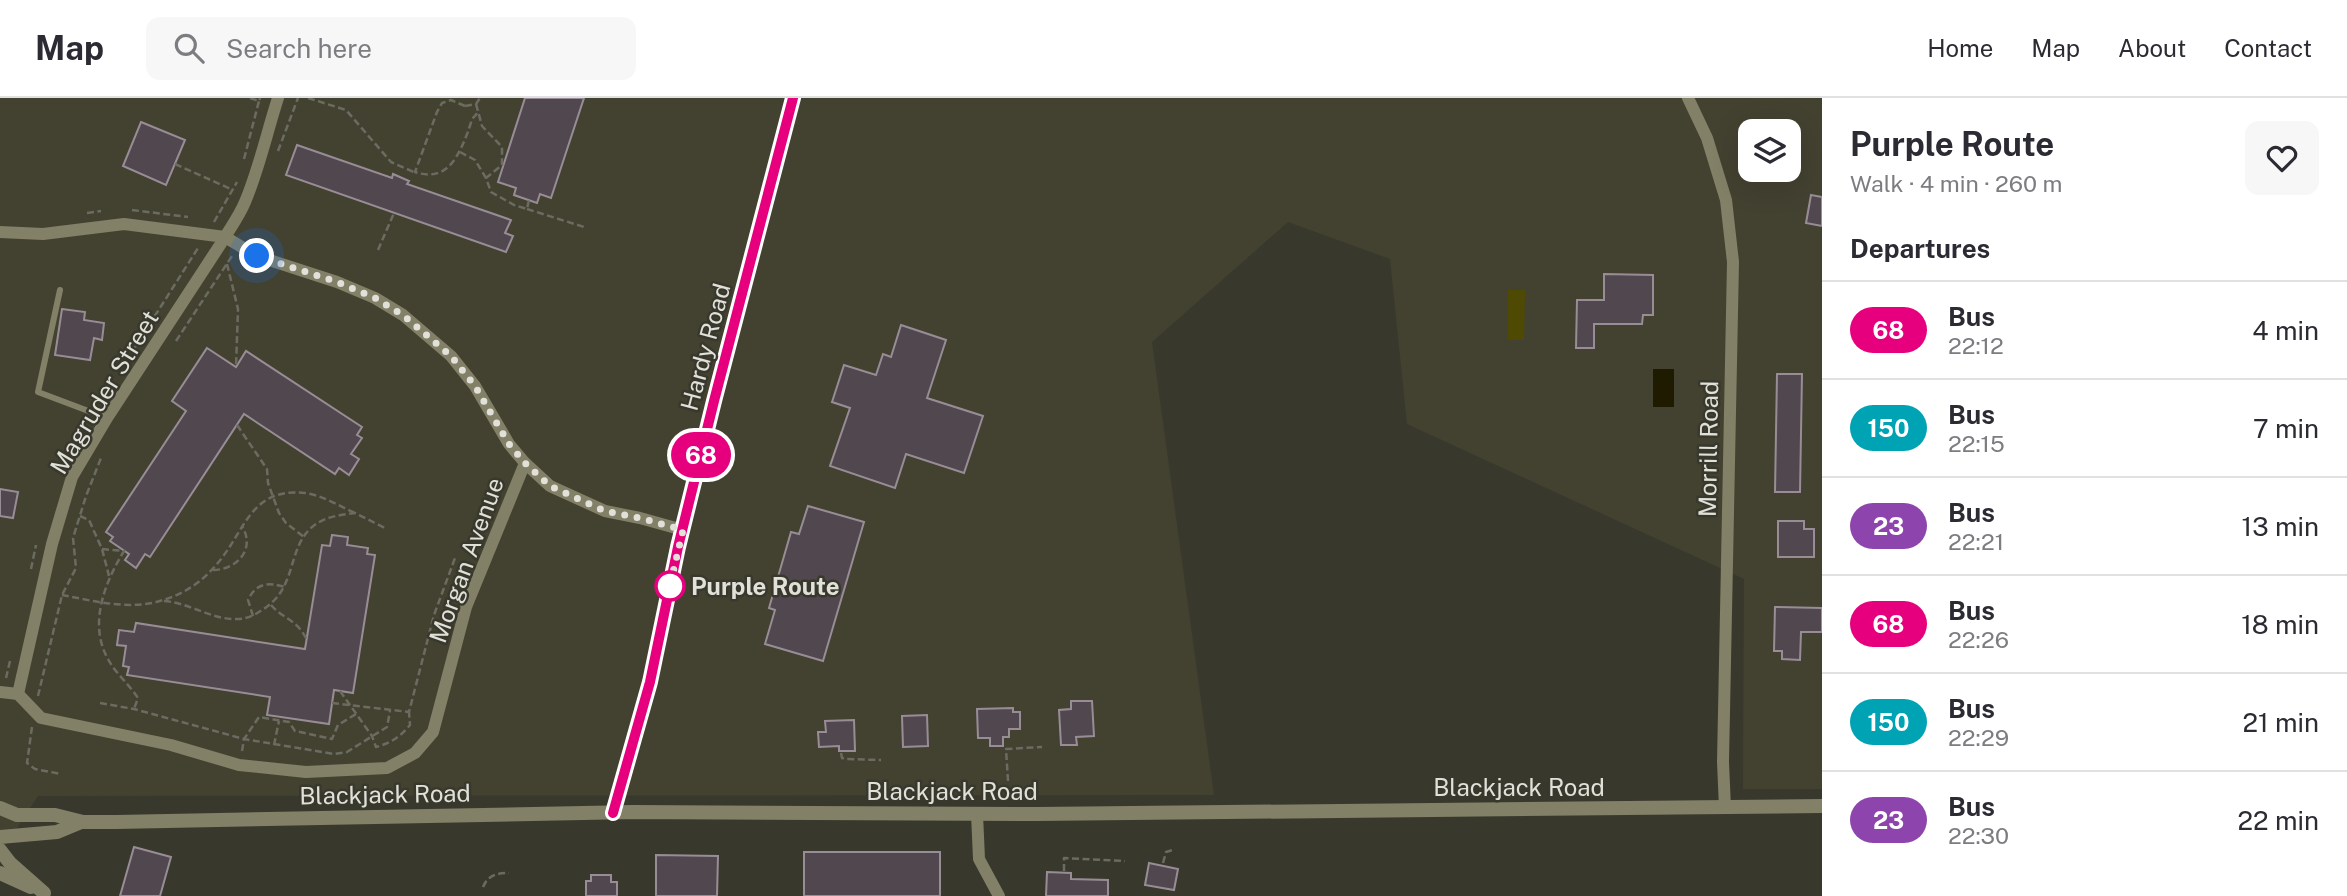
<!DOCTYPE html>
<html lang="en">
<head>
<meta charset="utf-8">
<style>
	body { margin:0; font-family:"Public Sans",sans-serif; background:#f7f7f7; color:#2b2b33; height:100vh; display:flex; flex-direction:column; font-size:26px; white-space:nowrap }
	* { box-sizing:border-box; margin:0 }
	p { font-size:23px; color:#7c7c81 }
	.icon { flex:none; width:38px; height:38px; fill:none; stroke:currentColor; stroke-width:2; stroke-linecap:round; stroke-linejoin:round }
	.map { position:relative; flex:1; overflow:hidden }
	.drawer { display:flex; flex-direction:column; background:#fff; width:525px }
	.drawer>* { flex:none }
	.badge { padding:0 14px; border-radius:23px; font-size:24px; line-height:46px }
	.buttons { position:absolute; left:1738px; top:21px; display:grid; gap:14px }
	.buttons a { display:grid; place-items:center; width:63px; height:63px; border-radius:14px; background:#fff; box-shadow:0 7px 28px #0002; font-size:35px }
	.you { position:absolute; width:35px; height:35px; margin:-18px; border:5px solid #fff; border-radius:50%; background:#1a73e8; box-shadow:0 0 0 10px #1a73e833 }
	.map>.badge { position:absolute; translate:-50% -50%; box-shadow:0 0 0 4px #fff }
	h2 { padding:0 28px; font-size:26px; line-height:63px }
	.round { display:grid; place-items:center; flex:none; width:74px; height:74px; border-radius:14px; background:#f7f7f7 }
	.summary { display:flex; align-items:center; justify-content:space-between; height:119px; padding:0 28px }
	h1 { font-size:33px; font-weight:700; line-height:52px }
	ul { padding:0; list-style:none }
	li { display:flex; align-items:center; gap:21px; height:98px; padding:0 28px; border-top:2px solid #e1e1e2 }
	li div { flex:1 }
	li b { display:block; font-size:26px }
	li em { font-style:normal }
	li .badge { min-width:77px; font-weight:700; text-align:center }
	header { display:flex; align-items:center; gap:42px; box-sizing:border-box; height:98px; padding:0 35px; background:#fff; border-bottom:2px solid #e1e1e2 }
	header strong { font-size:33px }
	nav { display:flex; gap:38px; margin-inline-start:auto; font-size:24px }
	.search { width:490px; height:63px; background:#f7f7f7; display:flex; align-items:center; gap:18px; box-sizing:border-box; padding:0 24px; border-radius:14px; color:#7c7c81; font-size:26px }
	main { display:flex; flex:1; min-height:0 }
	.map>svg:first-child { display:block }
</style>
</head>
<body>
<header>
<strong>Map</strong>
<div class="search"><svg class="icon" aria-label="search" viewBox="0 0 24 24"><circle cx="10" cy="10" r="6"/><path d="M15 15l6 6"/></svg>Search here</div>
<nav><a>Home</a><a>Map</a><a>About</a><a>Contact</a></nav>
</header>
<main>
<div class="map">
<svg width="1822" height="798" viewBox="0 0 1822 798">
	<rect width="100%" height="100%" fill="#39382d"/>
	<path fill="#434231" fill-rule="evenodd" d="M0,0h1822v691h-79l1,-210 -337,-155 -17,-165 -102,-37 -136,120 62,453 -1176,1 -38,58zM1750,33h38v39h-38z"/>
	<path fill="#4f4a03" d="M1508,192h17l-1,50h-16z"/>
	<rect fill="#1e1b00" x="1653" y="271" width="21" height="38"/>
	<g fill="#51474f" stroke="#988d96" stroke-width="2">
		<path d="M525,0h59l-33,100 -11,-4 -3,9 -23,-8 2,-7 -18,-6z"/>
		<path d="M141,24l44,18 -19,45 -43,-19z"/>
		<path d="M297,47l95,33 1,-4 16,7 -2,3 104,36 -6,13 8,3 -7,16 -220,-77z"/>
		<path d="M1811,97l11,2v29l-16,-3z"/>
		<path d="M1604,176l49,1v40h-10l-1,9h-48v24h-18l1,-48h27z"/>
		<path d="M62,211l23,3 -1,8 20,3 -2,17 -8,-2 -4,22 -35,-5z"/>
		<path d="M901,227l45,15 -19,58 56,18 -19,57 -58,-19 -11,34 -65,-22 20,-58 -18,-6 12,-37 32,10 7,-21 8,3z"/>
		<path d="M207,250l29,19 10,-16 116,76 -5,8 5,3 -11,16 8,5 -10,16 -10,-7 -4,6 -91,-60 -94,143 -5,-3 -9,14 -11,-8 4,-6 -19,-13 3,-4 -7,-5 80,-121 -14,-10z"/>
		<path d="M1777,276h25l-2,118h-25z"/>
		<path d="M0,391l18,3 -5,26 -13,-2z"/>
		<path d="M808,408l56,16 -41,139 -58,-17 10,-34 -6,-2 22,-76 8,2z"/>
		<path d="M1778,423h26v8h10v28h-36z"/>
		<path d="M332,437l16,2 -1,8 21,3 -1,6 8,1 -22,138 -19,-3 -5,34 -62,-9 3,-18 -143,-22 2,-8 -6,-1 3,-20 -9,-1 2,-15 15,2 2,-9 169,26 17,-104 8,1z"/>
		<path d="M1775,509l47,1v24h-21l-1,28 -18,-1v-8h-8z"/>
		<path d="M1071,603h21l2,35 -18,1 1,8h-16l-2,-35 12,-1z"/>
		<path d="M1013,610v4h7v17h-11v8h-6v9h-13v-8h-12l-1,-29z"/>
		<path d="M927,617l1,31 -25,1 -1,-31z"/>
		<path d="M854,622l1,31h-16v-5l-20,1 -1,-15h8l-1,-11z"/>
		<path d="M134,749l37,10 -11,39h-40z"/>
		<rect x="804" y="754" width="136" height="44"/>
		<path d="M656,757l62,1 -1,40h-61z"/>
		<path d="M1149,765l29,6 -4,21 -29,-5z"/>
		<path d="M1047,774l24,1v6l37,1v16h-62z"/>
		<path d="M591,777h20v7h6v14h-31v-15h5z"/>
	</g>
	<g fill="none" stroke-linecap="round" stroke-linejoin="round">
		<g stroke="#6b6b61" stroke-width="2.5" stroke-dasharray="7 3.5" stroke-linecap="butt">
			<path d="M250,0l9,3 1,-3"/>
			<path d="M308,0l38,12 45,52 25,11"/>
			<path d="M476,6l6,22 20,21v18l-16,13 5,14 23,13 13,4 2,-9"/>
			<path d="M465,8l-14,-6 -9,3 -5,9 -22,60c33,11 44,-17 54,-43 0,-1 3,-9 3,-10 3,-3 5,-5 7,-9"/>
			<path d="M465,8l11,-2 4,-6"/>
			<path d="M278,53l20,-53"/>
			<path d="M460,54l15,8 11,18"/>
			<path d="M244,61l15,-58"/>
			<path d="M175,66l58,26"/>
			<path d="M527,111l57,18"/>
			<path d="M132,112l56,7"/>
			<path d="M87,115l14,-2"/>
			<path d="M214,124l23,-40"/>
			<path d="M378,152l16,-37"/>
			<path d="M227,166l11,45 -2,58"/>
			<path d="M176,243l56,-85"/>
			<path d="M132,254l66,-104"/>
			<path d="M237,327l30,44 1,14 11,30 7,10 18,14"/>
			<path d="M80,418l9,4 13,29 7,27"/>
			<path d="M102,451l22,2c-19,31 -36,73 -16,108 7,14 21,25 30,39l-4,11"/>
			<path d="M31,471l5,-24"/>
			<path d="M213,472c24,0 43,-21 29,-44"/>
			<path d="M62,497c32,6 69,16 101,5 21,-6 39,-18 53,-35 29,-32 33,-78 89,-72 17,2 34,13 50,20"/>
			<path d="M164,503c26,2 48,19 73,18 10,0 18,-4 25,-9 35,-21 25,-59 48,-81 12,-12 29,-14 45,-16l30,15"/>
			<path d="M271,507c13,15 25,13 36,35"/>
			<path d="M253,518l-5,-16c8,-17 20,-18 37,-13"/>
			<path d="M6,580l4,-17"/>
			<path d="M340,593l32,45 4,11c15,-4 24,-10 34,-22l-1,-13"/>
			<path d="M38,598l24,-101 14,-27 -3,-30 13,-42 15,-38"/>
			<path d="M100,605l34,6 110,30 90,15 13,-2 40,-25 3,-16"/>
			<path d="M332,605l77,9 25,-97 21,-57"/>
			<path d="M32,629l-5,36 8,6 26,5"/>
			<path d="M274,647l5,-24"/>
			<path d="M242,653l2,-12 15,-22 30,5 6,9 37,8 6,-14 18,-11"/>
			<path d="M841,655l1,5 4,1 35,1"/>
			<path d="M1008,683l-2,-32 36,-2"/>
			<path d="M1163,765l3,-11 7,-2"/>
			<path d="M1064,773v-13l61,3"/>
			<path d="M483,789c5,-12 14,-14 26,-14"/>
		</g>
		<path stroke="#828066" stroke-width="6" d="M60,192l-22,102 69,26"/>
		<g stroke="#828066" stroke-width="12">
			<path d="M1688,0l19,40 19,62 7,62 -10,500 2,46"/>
			<path d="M0,134l43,2 81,-10 101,13 32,19 80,26 38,16 28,17 48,41 24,30 34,58 16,19 -59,144 -33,125 -18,21 -28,15 -81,4 -67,-7 -68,-20 -130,-27 -23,-24 34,-150 20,-67 35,-59 113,-173c8,-14 19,-28 25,-43 14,-33 22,-70 33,-104"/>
			<path d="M525,365l25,23 55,25 35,7 43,12"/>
			<path d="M0,594l18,2"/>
			<path d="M977,716l2,45 20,37"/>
		</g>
		<g stroke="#828066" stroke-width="14">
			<path d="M0,710l17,7h38l28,7h33l517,-10 404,2 785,-8"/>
			<path d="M613,715l37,-131 28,-135 36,-146 79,-303"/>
			<path d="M0,739l57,-5 24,-10"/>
			<path d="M0,752l10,13 34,30"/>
			<path d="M0,775l31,14"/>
		</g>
	</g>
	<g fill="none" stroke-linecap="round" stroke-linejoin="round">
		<g stroke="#fff" stroke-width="16">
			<path id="line" d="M613,715l37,-131 28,-135 36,-146 79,-303"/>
		</g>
		<use href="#line" stroke="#e6007e" stroke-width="10"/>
		<path stroke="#e1e1da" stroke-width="7" stroke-dasharray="0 12.6" d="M257,158l80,26 38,16 28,17 48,41 24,30 34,58 16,19 25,23 55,25 35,7 43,12 -16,68 3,-12"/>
	</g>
	<circle fill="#fff" stroke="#e6007e" stroke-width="3.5" cx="670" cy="488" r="14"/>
	<g text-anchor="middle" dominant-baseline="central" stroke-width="5" stroke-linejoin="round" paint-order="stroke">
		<g font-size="24" fill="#e1e1da" stroke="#39382d">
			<text transform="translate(705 249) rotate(-75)">Hardy Road</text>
			<text transform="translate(104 294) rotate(-59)">Magruder Street</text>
			<text transform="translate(1708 351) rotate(-89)">Morrill Road</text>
			<text transform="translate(466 462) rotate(-70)">Morgan Avenue</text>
			<text x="1519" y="689">Blackjack Road</text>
			<text x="952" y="693">Blackjack Road</text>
			<text transform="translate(385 696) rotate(-1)">Blackjack Road</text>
		</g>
		<g font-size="24" font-weight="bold" fill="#e1e1da" stroke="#39382d" text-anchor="start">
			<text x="691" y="488">Purple Route</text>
		</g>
	</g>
</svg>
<div class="buttons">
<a><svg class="icon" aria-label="layers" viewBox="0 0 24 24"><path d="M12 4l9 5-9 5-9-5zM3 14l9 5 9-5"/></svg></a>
</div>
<div class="you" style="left:257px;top:158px"></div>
<b class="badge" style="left:701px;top:357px;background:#e6007e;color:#fff">68</b>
</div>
<section class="drawer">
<div class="summary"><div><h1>Purple Route</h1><p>Walk · 4 min · 260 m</p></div><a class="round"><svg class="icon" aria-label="heart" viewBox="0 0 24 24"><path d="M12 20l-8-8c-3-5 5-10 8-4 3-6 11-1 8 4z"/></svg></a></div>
<h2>Departures</h2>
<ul>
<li><span class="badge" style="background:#e6007e;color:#fff">68</span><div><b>Bus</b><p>22:12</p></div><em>4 min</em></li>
<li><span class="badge" style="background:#00a3b4;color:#fff">150</span><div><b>Bus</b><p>22:15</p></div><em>7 min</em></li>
<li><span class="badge" style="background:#8e44ad;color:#fff">23</span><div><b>Bus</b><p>22:21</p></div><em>13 min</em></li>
<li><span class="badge" style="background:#e6007e;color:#fff">68</span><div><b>Bus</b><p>22:26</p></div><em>18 min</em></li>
<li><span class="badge" style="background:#00a3b4;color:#fff">150</span><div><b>Bus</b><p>22:29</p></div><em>21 min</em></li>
<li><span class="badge" style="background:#8e44ad;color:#fff">23</span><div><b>Bus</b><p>22:30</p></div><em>22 min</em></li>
</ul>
</section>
</main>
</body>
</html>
